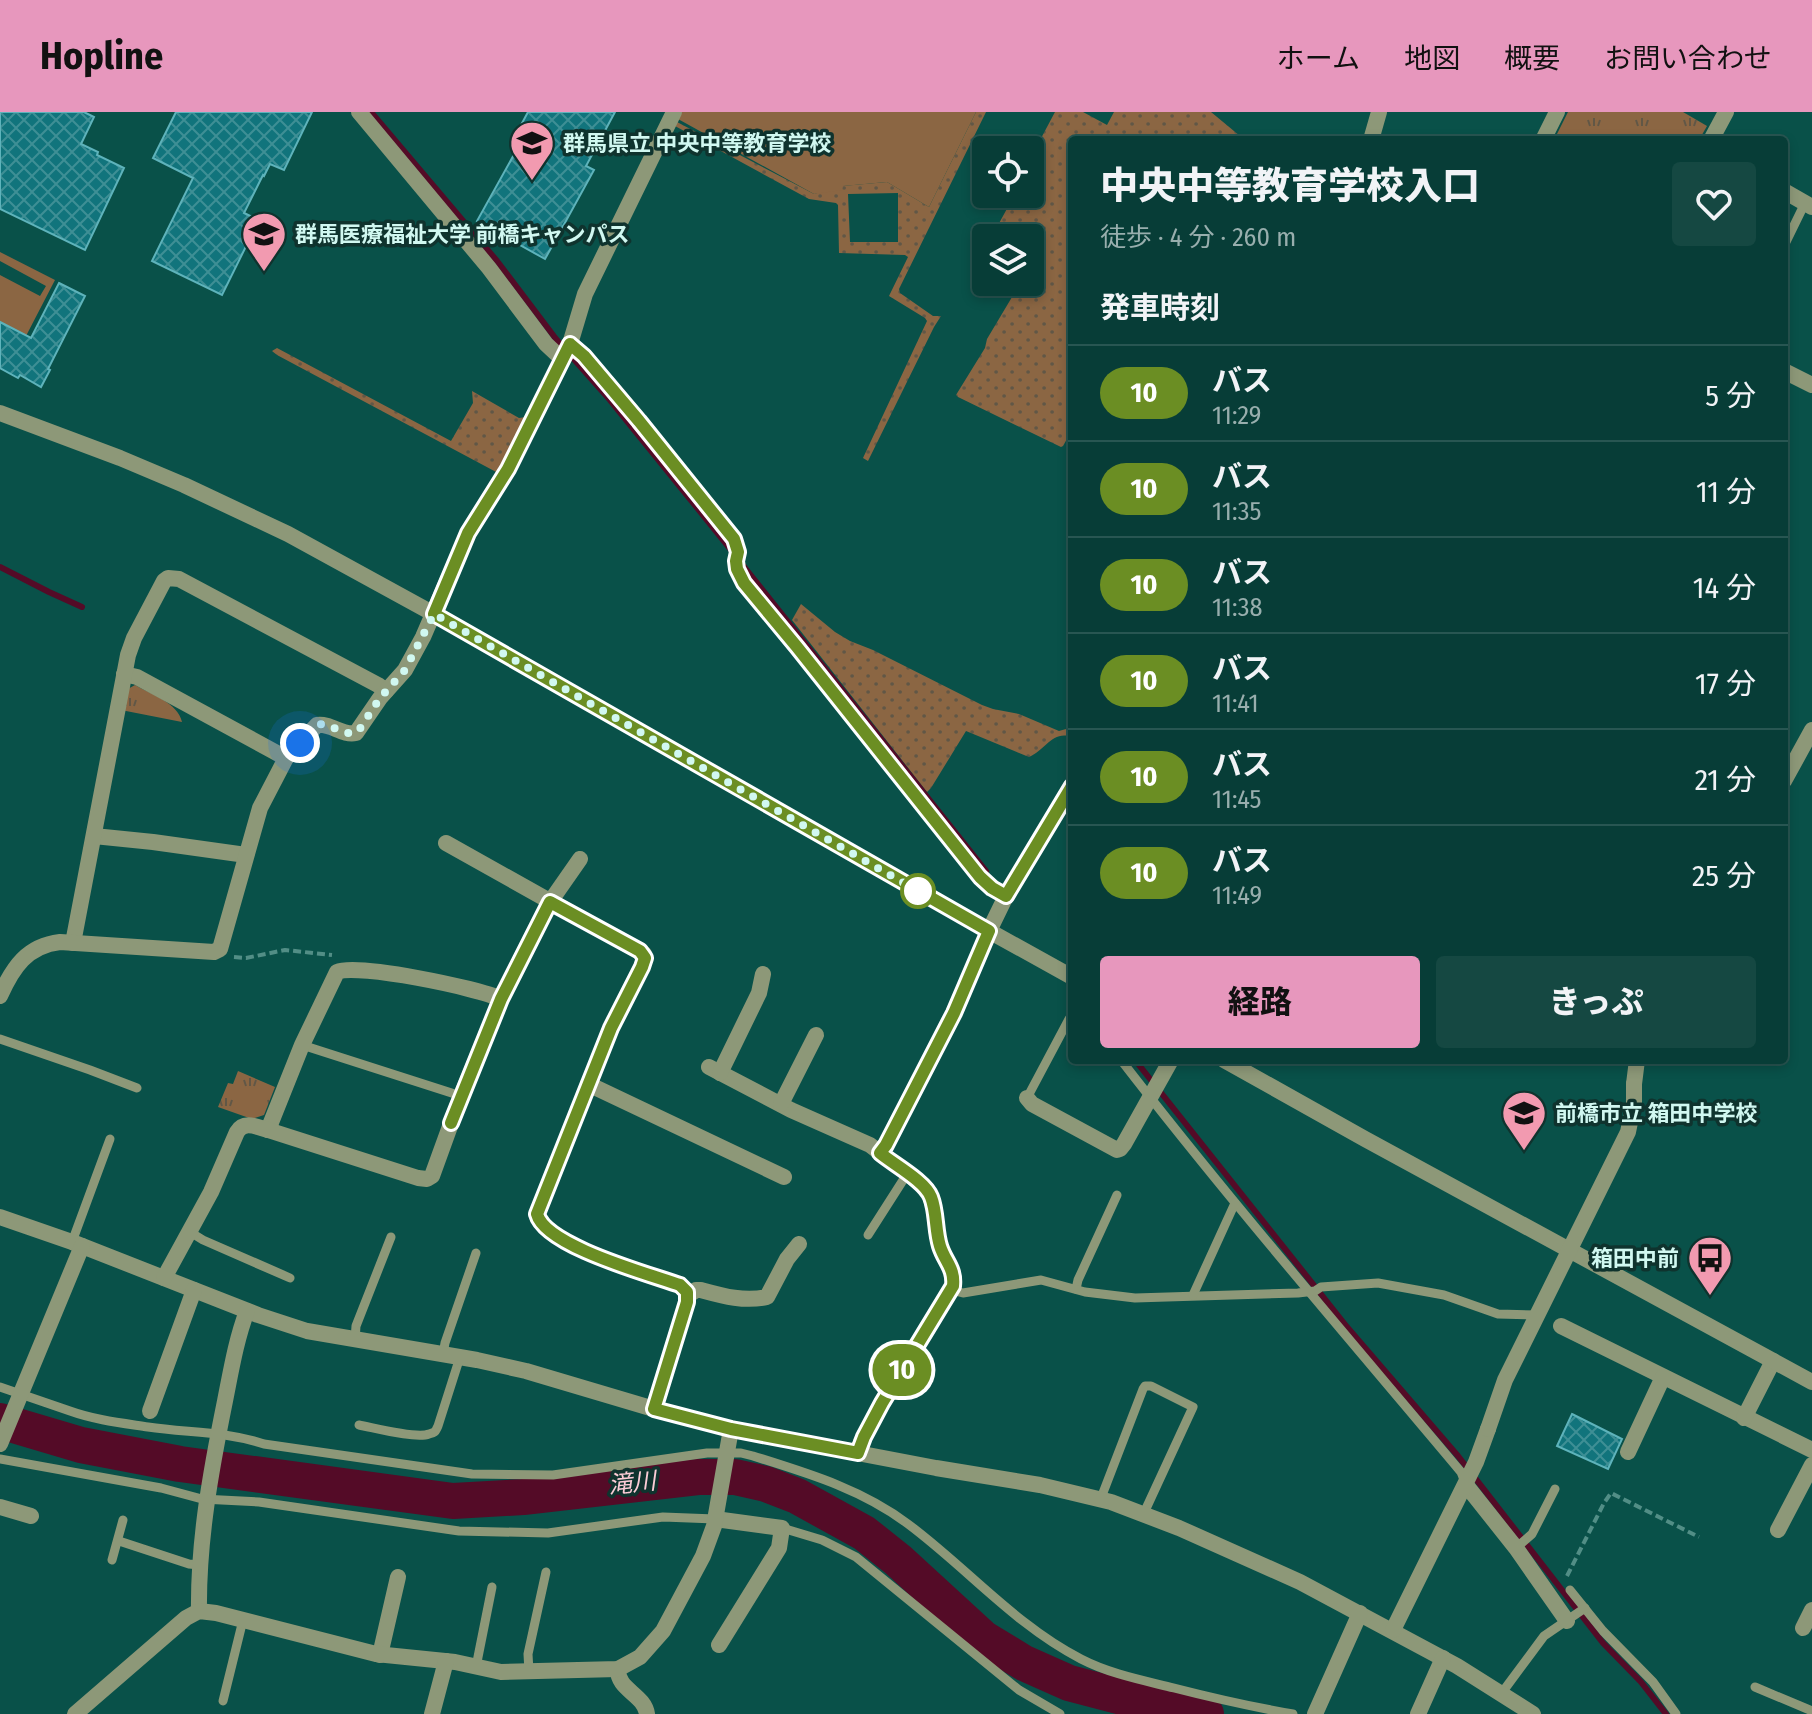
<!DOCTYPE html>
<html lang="ja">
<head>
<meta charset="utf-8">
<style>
	body { margin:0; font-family:"Fira Sans Condensed","Noto Sans JP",sans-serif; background:#154842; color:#f1f3f6; height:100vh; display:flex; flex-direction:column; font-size:30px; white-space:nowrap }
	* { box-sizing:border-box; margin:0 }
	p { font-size:26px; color:#98aead }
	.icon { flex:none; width:44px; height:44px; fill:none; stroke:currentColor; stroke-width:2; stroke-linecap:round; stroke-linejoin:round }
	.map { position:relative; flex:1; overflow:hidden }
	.sheet { position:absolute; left:1068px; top:24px; width:720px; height:928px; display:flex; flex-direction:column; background:#073d37; border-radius:8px; box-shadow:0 4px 12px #0003,0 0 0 2px #285652 }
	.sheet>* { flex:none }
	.badge { padding:0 16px; border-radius:26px; font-size:28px; line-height:52px }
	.buttons { position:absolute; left:972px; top:24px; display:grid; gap:16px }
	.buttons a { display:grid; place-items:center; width:72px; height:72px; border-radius:8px; background:#073d37; box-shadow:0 4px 12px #0003,0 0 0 2px #285652; font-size:40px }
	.you { position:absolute; width:40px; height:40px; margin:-20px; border:6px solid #fff; border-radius:50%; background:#1a73e8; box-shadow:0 0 0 12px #1a73e833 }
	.map>.badge { position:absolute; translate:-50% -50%; box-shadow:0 0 0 4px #fff }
	h2 { padding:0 32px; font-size:30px; line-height:72px }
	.round { display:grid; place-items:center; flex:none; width:84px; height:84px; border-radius:8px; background:#154842 }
	.overview { display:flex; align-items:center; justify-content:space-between; height:136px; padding:0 32px }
	h1 { font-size:38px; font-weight:800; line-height:60px }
	.button { display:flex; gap:16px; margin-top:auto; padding:16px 32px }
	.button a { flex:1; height:92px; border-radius:8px; background:#e797bd; color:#111; font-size:32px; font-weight:800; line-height:92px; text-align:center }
	.button a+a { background:#154842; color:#f1f3f6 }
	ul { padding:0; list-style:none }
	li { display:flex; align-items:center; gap:24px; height:96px; padding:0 32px; border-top:2px solid #285652 }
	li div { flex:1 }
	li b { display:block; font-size:30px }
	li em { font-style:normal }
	li .badge { min-width:88px; font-weight:700; text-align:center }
	header { display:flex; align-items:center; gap:48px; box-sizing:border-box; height:112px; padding:0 40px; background:#e797bd; color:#111 }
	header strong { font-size:38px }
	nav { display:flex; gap:44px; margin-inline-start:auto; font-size:28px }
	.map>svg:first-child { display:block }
</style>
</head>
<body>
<header>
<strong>Hopline</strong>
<nav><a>ホーム</a><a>地図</a><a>概要</a><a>お問い合わせ</a></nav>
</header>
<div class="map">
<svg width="1812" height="1602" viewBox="0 0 1812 1602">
	<defs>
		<pattern id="grass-dots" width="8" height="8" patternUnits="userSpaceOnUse" patternTransform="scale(2)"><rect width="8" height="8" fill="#8b6643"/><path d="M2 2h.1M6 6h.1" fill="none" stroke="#615746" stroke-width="1.8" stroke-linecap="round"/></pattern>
		<pattern id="park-tufts" width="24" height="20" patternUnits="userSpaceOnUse" patternTransform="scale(2)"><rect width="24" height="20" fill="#8b6643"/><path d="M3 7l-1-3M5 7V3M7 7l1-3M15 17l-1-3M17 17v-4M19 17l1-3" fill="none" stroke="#615746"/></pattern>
		<pattern id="building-cross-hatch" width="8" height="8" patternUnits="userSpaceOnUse" patternTransform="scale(2)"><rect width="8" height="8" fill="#11747c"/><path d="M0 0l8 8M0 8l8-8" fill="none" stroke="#3e8f95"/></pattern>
	</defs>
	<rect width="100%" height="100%" fill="#095149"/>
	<g fill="url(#grass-dots)" fill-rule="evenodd">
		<path d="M976,0h10l-87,177 1,4 33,23h8l-7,11 -66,134 -5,-3 64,-137 -2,-3 -36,-22 19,-39 -3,-2 -66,-2 -1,-48 -2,-2 -27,-4 -134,-73 2,-4 137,72 28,-8 45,-4 42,25zM898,81v49h-48l-2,-48z"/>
		<path d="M1055,0h28l24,13 7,-13h97l29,24 -1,4h-167v290l-9,16 -2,1 -103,-50 -2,-2 29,-47 2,-9 34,-57h9v-44h-39l24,-44h15v-35z"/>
		<path d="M277,236l174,93 22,-38 -1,-12 47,27 7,-1 -28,56 -221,-118 -5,-4z"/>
		<path d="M801,492l34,28 15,9 23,9 109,55 11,4 26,5 40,17 7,-2 6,-11v19c-20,-7 -26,13 -43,20l-63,-26 -35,57 -4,4 -135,-172z"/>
	</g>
	<g fill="url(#park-tufts)">
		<path d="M1568,0h115l24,14 -8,14h-145z"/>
		<path d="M135,573c16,9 43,18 47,37l-61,-12 5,-20z"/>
		<path d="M238,959l37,16 -11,28 -12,4 -34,-12 10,-24 5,1z"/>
	</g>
	<g fill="#8b6643">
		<path d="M682,0h294l-47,95 -42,-25 -44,4 -1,4 -28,4 -136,-75z"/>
		<path d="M0,140l55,28 -29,56 -26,-14v-47l40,21 6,-10 -46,-25z"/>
	</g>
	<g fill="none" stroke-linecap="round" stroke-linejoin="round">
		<g stroke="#540b27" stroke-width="6">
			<path d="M371,0l126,149 59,78 54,61 122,151"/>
			<path d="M741,451l245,308"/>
			<path d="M0,455l49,25 33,15"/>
			<path d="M1135,948l212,267 111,129 145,187 38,39 25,32"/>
		</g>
		<path stroke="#540b27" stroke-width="36" d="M0,1309l81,24 99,19 273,37 70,-4 175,-20h37l31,7 31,12 67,37 34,27 85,78 41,25 45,20 53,14 42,7 42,10"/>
	</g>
	<g fill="url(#building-cross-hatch)" stroke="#5eb3bb" stroke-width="2">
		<path d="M0,0h84l10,5 -13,27 17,8 -1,3 27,13 -39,82 -85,-41z"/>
		<path d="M176,0h136l-28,58 -14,-6 -6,12 -1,-1 -19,38 15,7 -37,75 -70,-34 41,-83 -40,-20z"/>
		<path d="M528,0h87l-29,54 8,4 -49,89 -68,-38 44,-79 -7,-4z"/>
		<path d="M59,171l26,13 -37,73 2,1 -9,17 -21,-12 -2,3 -18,-10v-46l31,16z"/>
		<path d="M1572,1302l50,25 -14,30 -51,-23z"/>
	</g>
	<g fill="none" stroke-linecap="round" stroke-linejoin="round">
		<g stroke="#528e86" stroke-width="4" stroke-dasharray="8 4" stroke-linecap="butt">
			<path d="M234,845l12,1 39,-8 47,5"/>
			<path d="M1567,1464l37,-73 7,-10 88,44"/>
		</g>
		<g stroke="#8d9878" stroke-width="9">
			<path d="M1784,134l21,-43"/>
			<path d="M0,927l90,31 47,18"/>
			<path d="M302,933l159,51"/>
			<path d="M1121,948c109,141 226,276 340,412l5,13"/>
			<path d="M1027,986l42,-79 3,-2"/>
			<path d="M190,1120l13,8 87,38"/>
			<path d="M868,1123l39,-61"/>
			<path d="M72,1130l38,-103"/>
			<path d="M1076,1177l2,-9 39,-85"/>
			<path d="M951,1178l12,3 78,-13 44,12 50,6 163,-5 17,-2 6,-4 57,-4 66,12 54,19 40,1"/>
			<path d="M1193,1183l42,-92"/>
			<path d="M355,1228l1,-14 35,-89"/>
			<path d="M443,1242l2,-11 31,-90"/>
			<path d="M0,1275c23,8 47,16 70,24 25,9 52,12 78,16 40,6 77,4 116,17l208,30 81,1 154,-22h34l12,3c54,17 109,33 155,68 59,44 107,101 173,135 29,15 61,21 93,29 39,10 79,19 119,26"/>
			<path d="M359,1313c16,3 57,14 70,9 7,-2 6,-2 9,-8l22,-69"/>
			<path d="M0,1347l161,29 41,11 57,3 200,29 89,2 115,-16 52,2"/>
			<path d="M1101,1386l42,-109 2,-3h6l42,21 -49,106"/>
			<path d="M782,1416l40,12 34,17 163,133 41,24"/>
			<path d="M119,1429l70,23 11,1"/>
			<path d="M1516,1436l16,-14 23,-45"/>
			<path d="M112,1448l11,-40"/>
			<path d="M1570,1478l33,41 50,51 23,32"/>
			<path d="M476,1555l16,-80"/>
			<path d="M529,1560l-1,-18 18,-82"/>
			<path d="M1755,1575l57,24"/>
			<path d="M1501,1582l43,-58 41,-28"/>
			<path d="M223,1589l20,-81"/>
		</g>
		<g stroke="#8d9878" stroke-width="16">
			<path d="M359,0l130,156 57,76 16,15"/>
			<path d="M1371,28l8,-28"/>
			<path d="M1543,28l14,-28"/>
			<path d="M1711,28l15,-28"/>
			<path d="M1784,79l28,16"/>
			<path d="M570,232l14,12 55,65 95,118 4,13 -2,9 1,8 7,14 53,64 183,230 12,11 14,8"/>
			<path d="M1784,259l28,14"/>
			<path d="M124,562l13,3 149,81"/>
			<path d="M1784,669l28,-51"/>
			<path d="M94,724l59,6 93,13"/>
			<path d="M446,731l198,111v8l-33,66 -74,186c8,32 112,60 143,71l7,7v10l-33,107"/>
			<path d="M73,831l55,-288 6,-17 30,-57 4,-3 11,1 199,106 8,6"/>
			<path d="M0,884c13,-29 27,-50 60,-54l154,10 6,-3 40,-141 26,-50 31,-33c14,-2 25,11 39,8l24,-35 25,-28 18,-33 45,-104 40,-64 62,-125 15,-50 89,-182"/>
			<path d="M709,955l82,43 79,35 56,43c12,18 7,42 15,62 6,15 14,19 12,36l-71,117 -21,39 -3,11"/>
			<path d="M720,961l39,-80 4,-19"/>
			<path d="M588,972l196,93"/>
			<path d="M1634,972l3,-24"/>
			<path d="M1027,986l5,6 85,46 3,-1 4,-5 47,-84"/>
			<path d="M781,992l35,-69"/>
			<path d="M268,1018l34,-85 35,-73c20,-9 141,16 164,27"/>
			<path d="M880,1041l6,-8 68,-132 35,-82 17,-35 66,-110"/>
			<path d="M0,1105l72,25 186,73 49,16 170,29 49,11 128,38 77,20 205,39 104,17 71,17 68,26 121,54 157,84 76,48"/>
			<path d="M164,1166l47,-86 26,-60c7,-12 20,-5 31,-2l150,48 9,1 5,-3 29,-80 40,-97 49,-97 30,-43"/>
			<path d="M687,1184l9,-6h5c22,6 43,12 66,7l20,-38 12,-15"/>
			<path d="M1561,1214l251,124"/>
			<path d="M150,1299l44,-121"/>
			<path d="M1744,1306l29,-57"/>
			<path d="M0,1332l82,-198"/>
			<path d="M1628,1340l35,-75"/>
			<path d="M1466,1373l50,63 51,73"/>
			<path d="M0,1395l31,9"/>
			<path d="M715,1407l67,9 -3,20 -60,97"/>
			<path d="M1778,1418l34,-65"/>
			<path d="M199,1499c-1,-70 12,-141 26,-210 6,-30 11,-61 22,-90"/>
			<path d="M1803,1516l9,-18"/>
			<path d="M1393,1518l83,-168 12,-33"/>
			<path d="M380,1543l18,-78"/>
			<path d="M618,1557c-1,21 26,25 29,45"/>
			<path d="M75,1602l111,-96 13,-7 17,2 160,41 79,8 46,10 117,-3 22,-12 23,-26 40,-75 11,-30 17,-97"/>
			<path d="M432,1602l14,-53"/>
			<path d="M1315,1602l45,-101"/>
			<path d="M1418,1602l25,-56"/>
		</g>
		<g stroke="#8d9878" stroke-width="16">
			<path d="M0,301l120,45 64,27 104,49 146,80 555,317 83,46"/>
			<path d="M1224,948l141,79 447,243"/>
			<path d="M1488,1317l17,-49 123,-248 6,-29v-19"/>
		</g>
	</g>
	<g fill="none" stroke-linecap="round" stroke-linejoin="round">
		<g stroke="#fff" stroke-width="18">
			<path id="line" d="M451,1011l50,-124 49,-97 90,49 5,7 -3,9 -31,61 -74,186c8,32 112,60 143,71l7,7v10l-33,107 77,20 127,24 6,-16 18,-34 71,-117c2,-18 -8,-24 -13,-40 -5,-16 -3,-34 -9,-49 -6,-16 -38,-33 -51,-44l6,-8 68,-132 35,-82 -555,-317 34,-81 40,-64 62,-125 14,12 55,65 95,118 4,13 -2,9 1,8 7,14 53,64 183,230 12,11 14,8 66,-110"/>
		</g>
		<use href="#line" stroke="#6b8e23" stroke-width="12"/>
		<path stroke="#d1f8f1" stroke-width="8" stroke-dasharray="0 14.4" d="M300,631l17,-18 5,-1 29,10 8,-4 21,-32 25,-28 29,-56 484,277"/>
	</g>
	<defs>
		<g id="school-pin" transform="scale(2.3)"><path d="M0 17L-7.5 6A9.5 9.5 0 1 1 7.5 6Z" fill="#f29ab0" stroke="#0f332e"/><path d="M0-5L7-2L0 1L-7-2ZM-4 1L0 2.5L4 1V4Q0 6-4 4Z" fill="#111"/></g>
		<g id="university-pin" transform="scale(2.3)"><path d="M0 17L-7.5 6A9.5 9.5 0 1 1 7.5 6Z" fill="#f29ab0" stroke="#0f332e"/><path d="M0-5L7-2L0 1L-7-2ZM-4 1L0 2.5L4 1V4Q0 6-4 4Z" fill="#111"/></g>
		<g id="bus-pin" transform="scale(2.3)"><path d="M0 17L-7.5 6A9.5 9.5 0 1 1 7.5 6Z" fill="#f29ab0" stroke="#0f332e"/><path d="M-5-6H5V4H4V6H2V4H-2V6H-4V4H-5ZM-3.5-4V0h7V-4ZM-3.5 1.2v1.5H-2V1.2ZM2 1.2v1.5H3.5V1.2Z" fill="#111"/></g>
	</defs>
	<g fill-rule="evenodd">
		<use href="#school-pin" x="532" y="31"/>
		<use href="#university-pin" x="264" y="122"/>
		<use href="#school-pin" x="1524" y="1001"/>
		<use href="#bus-pin" x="1710" y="1146"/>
	</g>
	<circle fill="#fff" stroke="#6b8e23" stroke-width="4" cx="918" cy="779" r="16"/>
	<g text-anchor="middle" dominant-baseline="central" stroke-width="7" stroke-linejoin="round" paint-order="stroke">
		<g font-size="22" font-weight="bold" fill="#d1f8f1" stroke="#0f332e" text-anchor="start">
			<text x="563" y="31">群馬県立 中央中等教育学校</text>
			<text x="295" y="122">群馬医療福祉大学 前橋キャンパス</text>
			<text x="1555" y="1001">前橋市立 箱田中学校</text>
			<text x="1679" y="1146" text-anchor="end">箱田中前</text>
		</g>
		<g font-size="24" font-style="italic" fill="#fccdd7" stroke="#0f332e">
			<text transform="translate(632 1371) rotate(-6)">滝川</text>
		</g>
	</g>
</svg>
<div class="buttons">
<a><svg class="icon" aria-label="locate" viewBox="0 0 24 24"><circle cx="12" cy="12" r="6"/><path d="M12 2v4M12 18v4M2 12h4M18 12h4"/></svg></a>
<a><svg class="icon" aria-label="layers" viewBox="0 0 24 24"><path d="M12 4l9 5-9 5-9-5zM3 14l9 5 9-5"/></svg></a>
</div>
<div class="you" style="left:300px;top:631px"></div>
<b class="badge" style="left:902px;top:1258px;background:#6b8e23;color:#fff">10</b>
<section class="sheet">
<div class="overview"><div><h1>中央中等教育学校入口</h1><p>徒歩 · 4 分 · 260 m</p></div><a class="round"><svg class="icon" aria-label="heart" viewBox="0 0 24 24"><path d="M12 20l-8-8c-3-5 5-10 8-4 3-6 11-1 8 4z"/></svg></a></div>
<h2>発車時刻</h2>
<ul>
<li><span class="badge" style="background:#6b8e23;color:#fff">10</span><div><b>バス</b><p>11:29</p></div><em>5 分</em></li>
<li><span class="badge" style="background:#6b8e23;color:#fff">10</span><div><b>バス</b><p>11:35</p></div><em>11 分</em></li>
<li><span class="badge" style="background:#6b8e23;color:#fff">10</span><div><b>バス</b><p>11:38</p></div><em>14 分</em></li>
<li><span class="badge" style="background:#6b8e23;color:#fff">10</span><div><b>バス</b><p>11:41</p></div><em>17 分</em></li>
<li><span class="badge" style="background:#6b8e23;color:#fff">10</span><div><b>バス</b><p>11:45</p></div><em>21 分</em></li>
<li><span class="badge" style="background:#6b8e23;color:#fff">10</span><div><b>バス</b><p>11:49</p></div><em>25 分</em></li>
</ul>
<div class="button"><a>経路</a><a>きっぷ</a></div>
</section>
</div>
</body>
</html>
